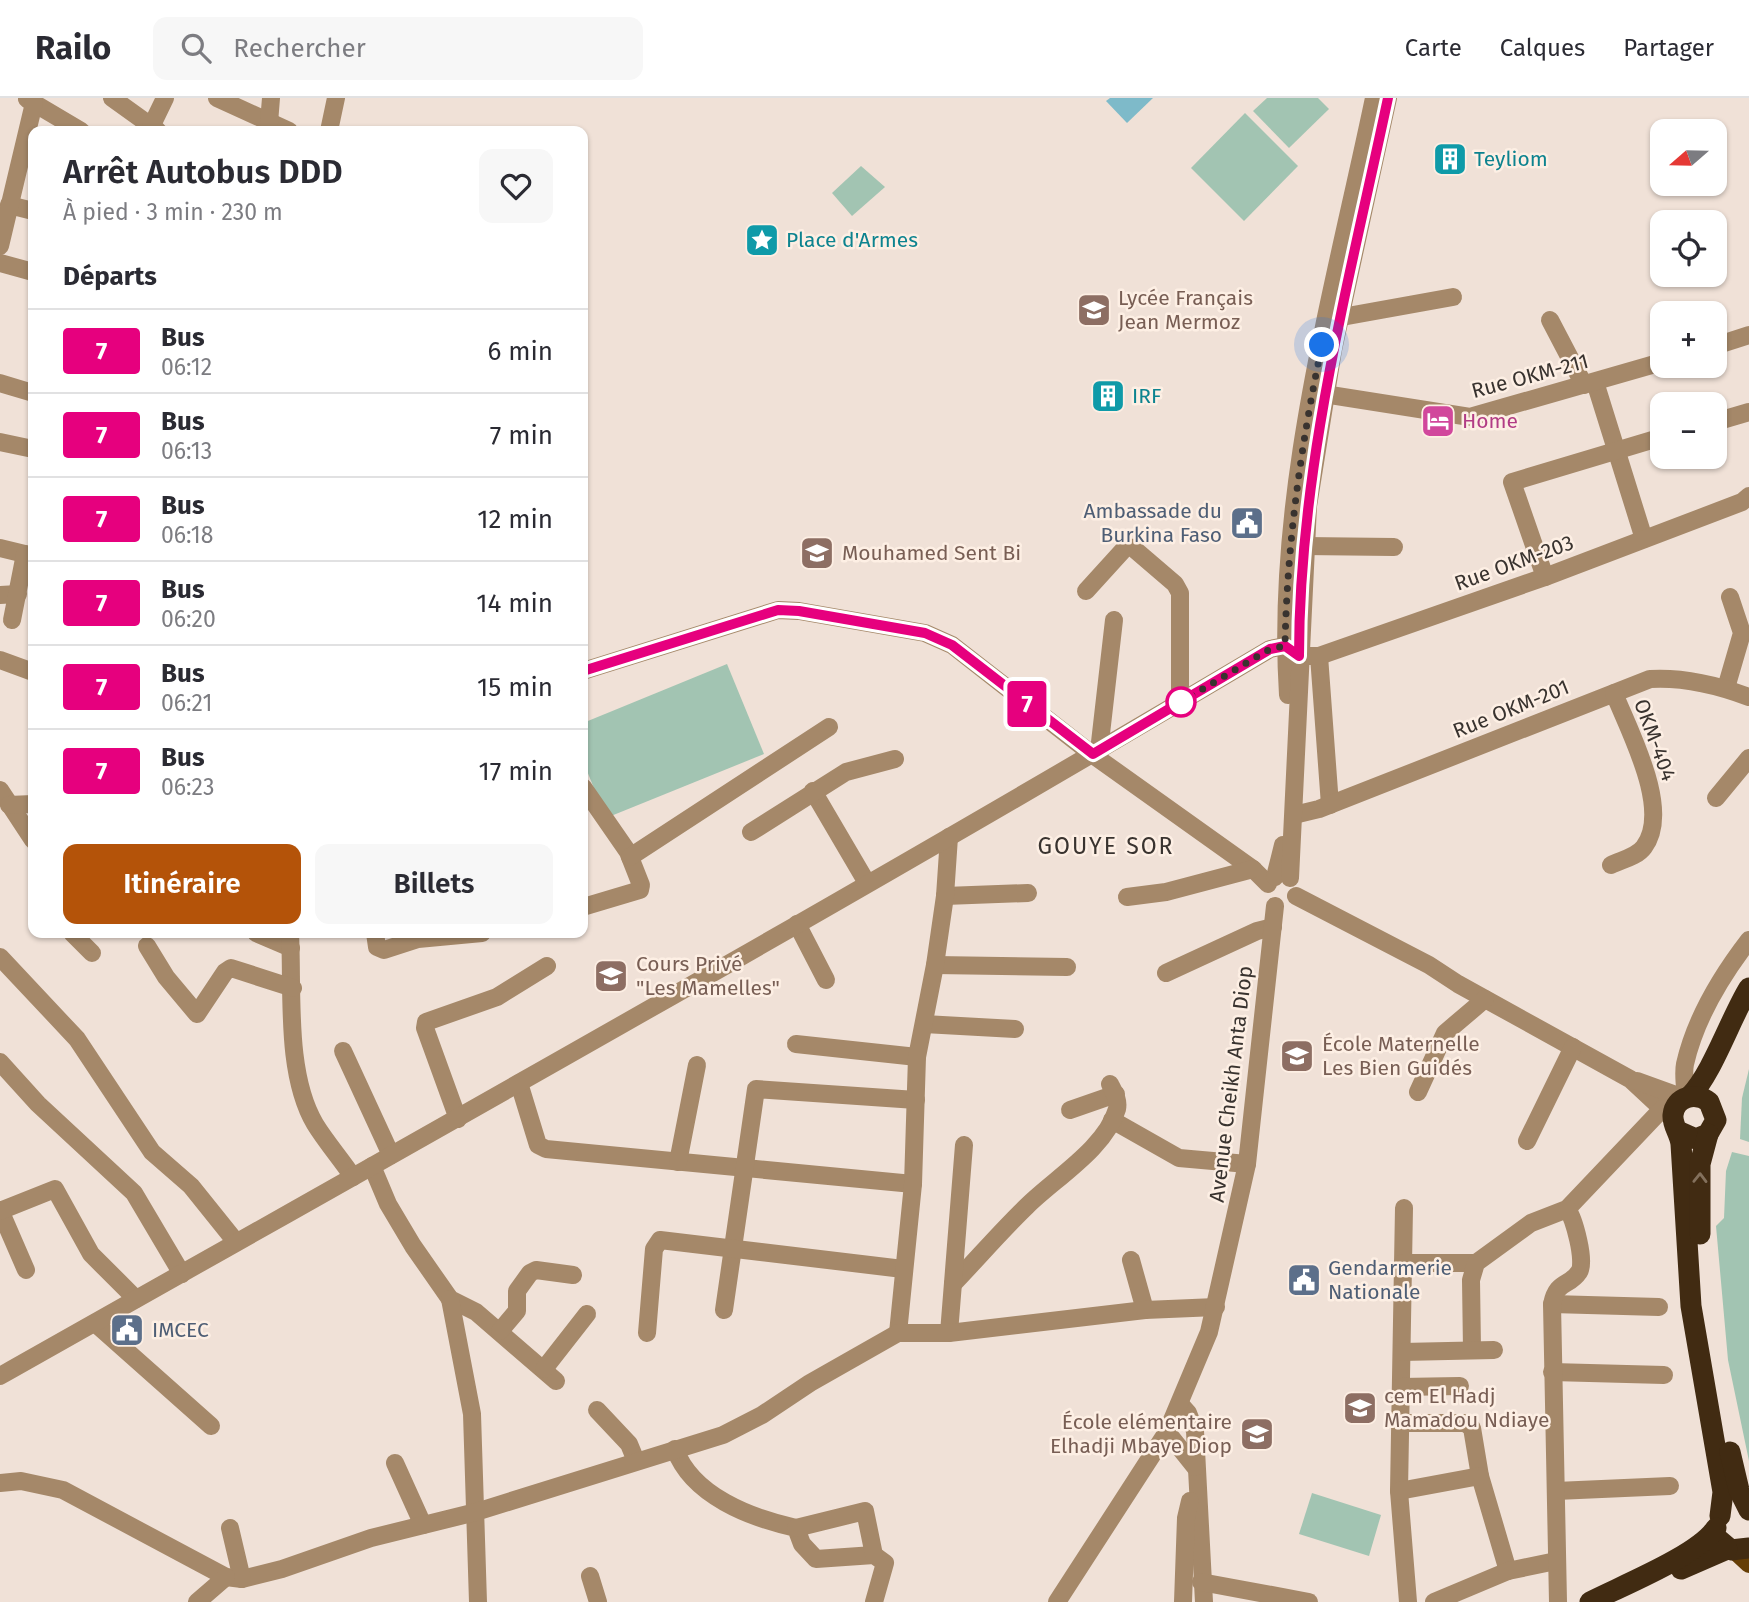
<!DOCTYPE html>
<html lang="fr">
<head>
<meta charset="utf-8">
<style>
	body { margin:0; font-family:"Fira Sans",sans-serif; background:#f7f7f7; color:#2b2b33; height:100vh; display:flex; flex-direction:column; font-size:26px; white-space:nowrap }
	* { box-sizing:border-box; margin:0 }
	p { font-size:23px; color:#7c7c81 }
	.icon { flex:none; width:38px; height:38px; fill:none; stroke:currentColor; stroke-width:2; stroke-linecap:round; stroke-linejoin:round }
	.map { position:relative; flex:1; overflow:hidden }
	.panel { position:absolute; left:28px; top:28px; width:560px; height:812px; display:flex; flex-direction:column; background:#fff; border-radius:14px; box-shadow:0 2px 5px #0004 }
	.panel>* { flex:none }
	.badge { padding:0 14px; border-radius:5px; font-size:24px; line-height:46px }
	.needle { width:46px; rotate:250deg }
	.buttons { position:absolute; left:1650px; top:21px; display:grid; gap:14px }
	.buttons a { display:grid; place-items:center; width:77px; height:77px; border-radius:14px; background:#fff; box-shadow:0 2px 5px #0004; font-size:35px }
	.you { position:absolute; width:35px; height:35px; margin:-18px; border:5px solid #fff; border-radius:50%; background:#1a73e8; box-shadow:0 0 0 10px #1a73e833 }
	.map>.badge { position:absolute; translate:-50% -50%; box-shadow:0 0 0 4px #fff }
	h2 { padding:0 35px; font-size:26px; line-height:63px }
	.round { display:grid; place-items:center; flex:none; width:74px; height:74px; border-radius:14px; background:#f7f7f7 }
	.overview { display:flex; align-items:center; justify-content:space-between; height:119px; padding:0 35px }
	h1 { font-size:33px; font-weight:600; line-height:52px }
	.cta { display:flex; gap:14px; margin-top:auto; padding:14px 35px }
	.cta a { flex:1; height:80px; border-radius:14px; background:#b45309; color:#fff; font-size:28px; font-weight:600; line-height:80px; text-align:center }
	.cta a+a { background:#f7f7f7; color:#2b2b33 }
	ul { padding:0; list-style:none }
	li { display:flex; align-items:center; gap:21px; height:84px; padding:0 35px; border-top:2px solid #e1e1e2 }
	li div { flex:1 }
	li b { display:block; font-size:26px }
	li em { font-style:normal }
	li .badge { min-width:77px; font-weight:700; text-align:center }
	header { display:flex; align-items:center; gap:42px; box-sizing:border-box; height:98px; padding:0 35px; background:#fff; border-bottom:2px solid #e1e1e2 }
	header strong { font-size:33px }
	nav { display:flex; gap:38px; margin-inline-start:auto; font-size:24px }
	.search { width:490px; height:63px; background:#f7f7f7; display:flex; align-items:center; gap:18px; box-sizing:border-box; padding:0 24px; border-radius:14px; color:#7c7c81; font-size:26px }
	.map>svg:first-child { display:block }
</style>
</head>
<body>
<header>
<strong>Railo</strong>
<div class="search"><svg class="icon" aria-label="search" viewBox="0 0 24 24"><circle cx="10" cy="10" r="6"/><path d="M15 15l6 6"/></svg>Rechercher</div>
<nav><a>Carte</a><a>Calques</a><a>Partager</a></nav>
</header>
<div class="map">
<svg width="1749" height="1504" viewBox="0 0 1749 1504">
	<rect width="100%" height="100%" fill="#f0e1d7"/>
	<g fill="#a2c4b2">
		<path d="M1267,0h51l11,11 -40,39 -36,-37z"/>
		<path d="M1245,15l53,53 -54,55 -53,-53z"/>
		<path d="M861,68l24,21 -33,29 -20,-23z"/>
		<path d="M727,566l37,90 -158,64 -23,-57v-38z"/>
		<path d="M1749,971v73l-9,-3 2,-41z"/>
		<path d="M1732,1054l17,4v305l-21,-101 -12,-134 8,-8 2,-47z"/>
		<path d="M1312,1395l69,22 -12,41 -70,-22z"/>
	</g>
	<path fill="#7ebac9" d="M1110,0h43l-26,25 -21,-22z"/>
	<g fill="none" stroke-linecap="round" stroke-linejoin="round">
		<g stroke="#a58869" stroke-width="18">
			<path d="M112,0l46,33"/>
			<path d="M217,0l72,33"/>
			<path d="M27,1l54,32"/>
			<path d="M269,25l2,-25"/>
			<path d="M151,29l14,-29"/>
			<path d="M329,33l7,-33"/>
			<path d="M9,107l24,6"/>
			<path d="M0,148l34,-143"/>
			<path d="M0,165l33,9"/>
			<path d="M1342,219l111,-20"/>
			<path d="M1550,222l34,65"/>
			<path d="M1715,248l34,-11"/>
			<path d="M1595,284l49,157"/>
			<path d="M0,285l33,10"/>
			<path d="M1324,296l146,23 192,-55"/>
			<path d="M1715,324l34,-10"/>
			<path d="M0,344l33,7"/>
			<path d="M1304,448l90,1"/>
			<path d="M0,450l33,8"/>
			<path d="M1545,479l-33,-95 150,-45"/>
			<path d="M1086,493l40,-44 7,1 42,36 5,9v109"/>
			<path d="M0,497l18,-1"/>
			<path d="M12,522l13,-66"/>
			<path d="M1319,558l11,149"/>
			<path d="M0,562l33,12"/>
			<path d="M583,573l195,-61 21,1 126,22 27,12 141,110 160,114 15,15"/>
			<path d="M1726,590l16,-55 -12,-36"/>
			<path d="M1288,597c-13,-201 45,-401 86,-597"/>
			<path d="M1099,653l15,-131"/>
			<path d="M583,689l45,65 13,33 -1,5 -57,17"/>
			<path d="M0,692l33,50"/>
			<path d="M813,693l54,92"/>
			<path d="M1716,700l33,-40"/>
			<path d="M9,707l24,-1"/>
			<path d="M1294,717l25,-6 331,-130c34,-2 67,6 99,18"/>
			<path d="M751,734l95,-60 49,-13"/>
			<path d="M630,759l199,-130"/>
			<path d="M1611,767c10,-5 26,-8 33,-18 28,-37 -15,-116 -30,-154"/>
			<path d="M1275,779l8,-32"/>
			<path d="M1290,780l18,-372 25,-156 55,-252"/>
			<path d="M945,798l83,-3"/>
			<path d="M1296,798l133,69 29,19 172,95 43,40"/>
			<path d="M1127,799l39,-5 87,-23"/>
			<path d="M797,826l29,56"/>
			<path d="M72,835l20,20"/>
			<path d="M256,835l35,15"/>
			<path d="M290,835c3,58 -5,140 25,191 11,18 26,35 38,53"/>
			<path d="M375,835l2,14 7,3 34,-11 64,-6"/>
			<path d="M147,848l19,31 31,37 28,-42 6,-4 62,20"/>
			<path d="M0,859l77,82 75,113 39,34 45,56"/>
			<path d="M935,867l132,2"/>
			<path d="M1166,875l91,-42 16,-4"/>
			<path d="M924,926l91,5"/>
			<path d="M796,946l121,13"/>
			<path d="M343,953l48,104"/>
			<path d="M0,964l38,42 96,89 48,81"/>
			<path d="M1637,983l47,17"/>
			<path d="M519,985l19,62 8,4 367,35"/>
			<path d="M1418,994l27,-59 40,-34"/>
			<path d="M1686,999c-1,-10 -3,-23 -1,-33 10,-44 37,-89 64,-124"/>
			<path d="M1070,1012l46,-16"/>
			<path d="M458,1021l-33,-91 1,-6 71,-25 50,-31"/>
			<path d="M1112,1022l67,38 68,6"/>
			<path d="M1527,1043l46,-94"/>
			<path d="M678,1064l19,-97"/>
			<path d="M372,1068l16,38 25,42 37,53 26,13 80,69"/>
			<path d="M1404,1110l-5,283 9,111"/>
			<path d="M0,1112l26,60"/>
			<path d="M0,1113l55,-22 36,65 45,45"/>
			<path d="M1131,1162l14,50"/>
			<path d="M1403,1165h73"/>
			<path d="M953,1186c25,-26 48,-53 74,-78 27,-27 79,-58 90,-97 2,-9 -3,-17 -7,-25"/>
			<path d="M450,1201l22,115 6,188"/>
			<path d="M1552,1206l107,3"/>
			<path d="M724,1212l32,-221 160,11"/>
			<path d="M95,1225l116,103"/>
			<path d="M500,1233l17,-20v-20l13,-18 6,-3 37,5"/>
			<path d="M647,1235l7,-84 6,-9 243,29"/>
			<path d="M898,1235l15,-149 4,-127 18,-92 10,-69 4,-59"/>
			<path d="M949,1235l15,-188"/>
			<path d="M1472,1252l-1,-70 5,-17 55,-40 36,-14 95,-100"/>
			<path d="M1402,1254l92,-2"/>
			<path d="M544,1271l43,-55"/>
			<path d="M1552,1274l112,3"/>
			<path d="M0,1278c425,-240 851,-478 1270,-727l15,-3 14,10h20l226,-79 197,-75 7,-6"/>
			<path d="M1401,1289l59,-1"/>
			<path d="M1180,1306l8,9 7,18 9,171"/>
			<path d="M597,1312l32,34 7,17"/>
			<path d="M1400,1325h65l7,5 8,48 28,95"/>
			<path d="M1167,1334l28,35"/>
			<path d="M675,1351c17,47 76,69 121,79l6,16 14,15 58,-4 11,8 -11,39"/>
			<path d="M395,1365l28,62"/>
			<path d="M0,1385l21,-2 42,9 163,87 16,2 40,-10 89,-31 105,-26 247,-77 39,-20 48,-32 88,-50h51l196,-23 71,-3"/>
			<path d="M1399,1393l81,-15"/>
			<path d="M1556,1393l114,-5"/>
			<path d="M230,1430l12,51"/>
			<path d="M796,1430l69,-17 9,44"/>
			<path d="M590,1478l8,26"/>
			<path d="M1201,1484l108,20"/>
			<path d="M197,1504l29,-25"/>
			<path d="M1057,1504l110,-170 42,-100 38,-168 28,-258"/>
			<path d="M1183,1504l3,-84 4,-17"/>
			<path d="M1434,1504l74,-31 48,-10"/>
			<path d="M1558,1504l-6,-298c5,-24 17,-17 27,-32 7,-10 -5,-54 -12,-63"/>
		</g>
		<path stroke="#663e05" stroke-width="18" d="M1735,1453l14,13"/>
		<g stroke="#412b12" stroke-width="21">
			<path d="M1690,998c23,-24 40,-77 59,-108"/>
			<path d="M1678,1033l18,8 12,-5 8,-14 -7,-18c-13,-10 -34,-6 -36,13 -1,10 7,19 8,29l10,162 32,186 -3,24"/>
			<path d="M1700,1136v-70l8,-30"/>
			<path d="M1730,1354l9,38 10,20"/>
			<path d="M1718,1441l13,11 18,-2"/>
			<path d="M1681,1471l46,-20"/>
			<path d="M1590,1504c31,-16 109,-47 126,-74"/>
		</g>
	</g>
	<defs><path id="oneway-chevron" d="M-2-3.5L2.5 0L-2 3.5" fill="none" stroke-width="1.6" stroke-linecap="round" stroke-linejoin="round" transform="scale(1.75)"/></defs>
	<use stroke="#83705c" href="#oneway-chevron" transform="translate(1700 1080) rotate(-89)"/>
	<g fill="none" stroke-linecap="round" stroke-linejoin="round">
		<g stroke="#fff" stroke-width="16">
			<path id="line" d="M583,573l195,-61 21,1 126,22 27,12 141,109 177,-105 15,-3 14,10c0,-189 50,-374 89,-558"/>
		</g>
		<use href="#line" stroke="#e6007e" stroke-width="10"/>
		<path stroke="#39332f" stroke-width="7" stroke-dasharray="0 12.6" d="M1181,604l89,-53 15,-3c2,-102 16,-202 37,-301"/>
	</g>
	<defs>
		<g id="building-square" transform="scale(1.75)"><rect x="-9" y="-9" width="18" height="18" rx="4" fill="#0f9aa8" stroke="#fdefe4"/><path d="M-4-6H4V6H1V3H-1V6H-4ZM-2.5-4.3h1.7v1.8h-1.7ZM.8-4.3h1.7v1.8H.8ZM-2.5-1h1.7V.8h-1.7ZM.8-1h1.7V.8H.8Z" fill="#fff"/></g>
		<g id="sight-square" transform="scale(1.75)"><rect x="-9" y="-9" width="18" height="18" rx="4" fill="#0f9aa8" stroke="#fdefe4"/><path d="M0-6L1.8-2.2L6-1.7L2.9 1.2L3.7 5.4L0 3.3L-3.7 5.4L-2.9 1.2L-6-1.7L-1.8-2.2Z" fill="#fff"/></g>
		<g id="school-square" transform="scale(1.75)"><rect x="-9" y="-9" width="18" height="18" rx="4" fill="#8d6e63" stroke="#fdefe4"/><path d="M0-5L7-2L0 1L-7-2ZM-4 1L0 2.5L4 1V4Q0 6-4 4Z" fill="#fff"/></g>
		<g id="hotel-square" transform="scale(1.75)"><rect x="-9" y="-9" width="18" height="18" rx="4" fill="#d1479c" stroke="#fdefe4"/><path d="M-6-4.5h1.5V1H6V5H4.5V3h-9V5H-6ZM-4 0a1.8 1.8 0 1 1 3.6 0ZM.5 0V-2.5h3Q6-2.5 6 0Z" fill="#fff"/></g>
		<g id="civic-square" transform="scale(1.75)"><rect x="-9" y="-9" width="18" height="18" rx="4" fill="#5c6f8a" stroke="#fdefe4"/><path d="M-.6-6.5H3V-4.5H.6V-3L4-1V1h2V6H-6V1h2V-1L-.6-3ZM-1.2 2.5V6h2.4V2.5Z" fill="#fff"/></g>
	</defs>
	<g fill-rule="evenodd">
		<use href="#building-square" x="1450" y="61"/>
		<use href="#sight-square" x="762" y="142"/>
		<use href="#school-square" x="1094" y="212"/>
		<use href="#building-square" x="1108" y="298"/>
		<use href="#hotel-square" x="1438" y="323"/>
		<use href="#civic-square" x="1247" y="425"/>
		<use href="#school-square" x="817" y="455"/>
		<use href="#school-square" x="611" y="878"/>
		<use href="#school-square" x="1297" y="958"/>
		<use href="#civic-square" x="1304" y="1182"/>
		<use href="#civic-square" x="127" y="1232"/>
		<use href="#school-square" x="1360" y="1310"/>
		<use href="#school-square" x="1257" y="1336"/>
	</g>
	<circle fill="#fff" stroke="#e6007e" stroke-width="3.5" cx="1181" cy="604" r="14"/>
	<g text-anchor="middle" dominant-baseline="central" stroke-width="5" stroke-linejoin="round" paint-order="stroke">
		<g font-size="21" fill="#0d838f" stroke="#fdefe4" text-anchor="start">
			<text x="1474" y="61">Teyliom</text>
			<text x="786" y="142">Place d'Armes</text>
			<text x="1132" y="298">IRF</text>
		</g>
		<g font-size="21" fill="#785e54" stroke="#fdefe4" text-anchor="start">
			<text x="1118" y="200">Lycée Français<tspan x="1118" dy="24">Jean Mermoz</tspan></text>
			<text x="842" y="455">Mouhamed Sent Bi</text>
			<text x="636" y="866">Cours Privé<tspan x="636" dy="24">"Les Mamelles"</tspan></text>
			<text x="1322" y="946">École Maternelle<tspan x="1322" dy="24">Les Bien Guidés</tspan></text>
			<text x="1384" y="1298">cem El Hadj<tspan x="1384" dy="24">Mamadou Ndiaye</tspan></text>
			<text x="1232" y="1324" text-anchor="end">École elémentaire<tspan x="1232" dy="24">Elhadji Mbaye Diop</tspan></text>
		</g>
		<g font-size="21" fill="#39332f" stroke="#fdefe4">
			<text transform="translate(1530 278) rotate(-15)">Rue OKM-211</text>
			<text transform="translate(1514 465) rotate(-20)">Rue OKM-203</text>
			<text transform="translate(1511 611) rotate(-22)">Rue OKM-201</text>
			<text transform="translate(1655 642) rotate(70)">OKM-404</text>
			<text transform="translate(1231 986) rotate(-83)">Avenue Cheikh Anta Diop</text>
		</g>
		<g font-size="21" fill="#b23c85" stroke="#fdefe4" text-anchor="start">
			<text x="1462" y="323">Home</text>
		</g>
		<g font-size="21" fill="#4e5e75" stroke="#fdefe4" text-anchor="start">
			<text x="1222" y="413" text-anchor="end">Ambassade du<tspan x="1222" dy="24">Burkina Faso</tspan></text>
			<text x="1328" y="1170">Gendarmerie<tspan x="1328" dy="24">Nationale</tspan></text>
			<text x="152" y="1232">IMCEC</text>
		</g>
		<g font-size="23" letter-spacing="2" fill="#39332f" stroke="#fdefe4">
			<text x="1106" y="748">GOUYE SOR</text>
		</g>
	</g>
</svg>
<div class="buttons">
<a><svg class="needle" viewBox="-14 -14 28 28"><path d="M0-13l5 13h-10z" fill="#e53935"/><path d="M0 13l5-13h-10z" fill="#7c7c81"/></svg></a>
<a><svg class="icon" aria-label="locate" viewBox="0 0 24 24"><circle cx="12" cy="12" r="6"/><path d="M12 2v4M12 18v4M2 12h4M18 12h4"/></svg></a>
<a>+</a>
<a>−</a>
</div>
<div class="you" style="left:1322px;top:247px"></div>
<b class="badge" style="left:1027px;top:606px;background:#e6007e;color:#fff">7</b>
<section class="panel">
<div class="overview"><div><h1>Arrêt Autobus DDD</h1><p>À pied · 3 min · 230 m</p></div><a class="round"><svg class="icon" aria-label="heart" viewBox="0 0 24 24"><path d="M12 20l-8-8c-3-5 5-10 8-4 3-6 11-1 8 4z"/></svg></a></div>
<h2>Départs</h2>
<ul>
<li><span class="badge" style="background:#e6007e;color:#fff">7</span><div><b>Bus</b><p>06:12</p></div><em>6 min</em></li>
<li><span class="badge" style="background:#e6007e;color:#fff">7</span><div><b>Bus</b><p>06:13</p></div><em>7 min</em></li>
<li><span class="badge" style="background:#e6007e;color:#fff">7</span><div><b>Bus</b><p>06:18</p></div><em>12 min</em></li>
<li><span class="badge" style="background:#e6007e;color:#fff">7</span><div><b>Bus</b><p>06:20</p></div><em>14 min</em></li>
<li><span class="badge" style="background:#e6007e;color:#fff">7</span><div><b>Bus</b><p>06:21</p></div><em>15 min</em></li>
<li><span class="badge" style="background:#e6007e;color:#fff">7</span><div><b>Bus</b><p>06:23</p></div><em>17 min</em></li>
</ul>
<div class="cta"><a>Itinéraire</a><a>Billets</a></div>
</section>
</div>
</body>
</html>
